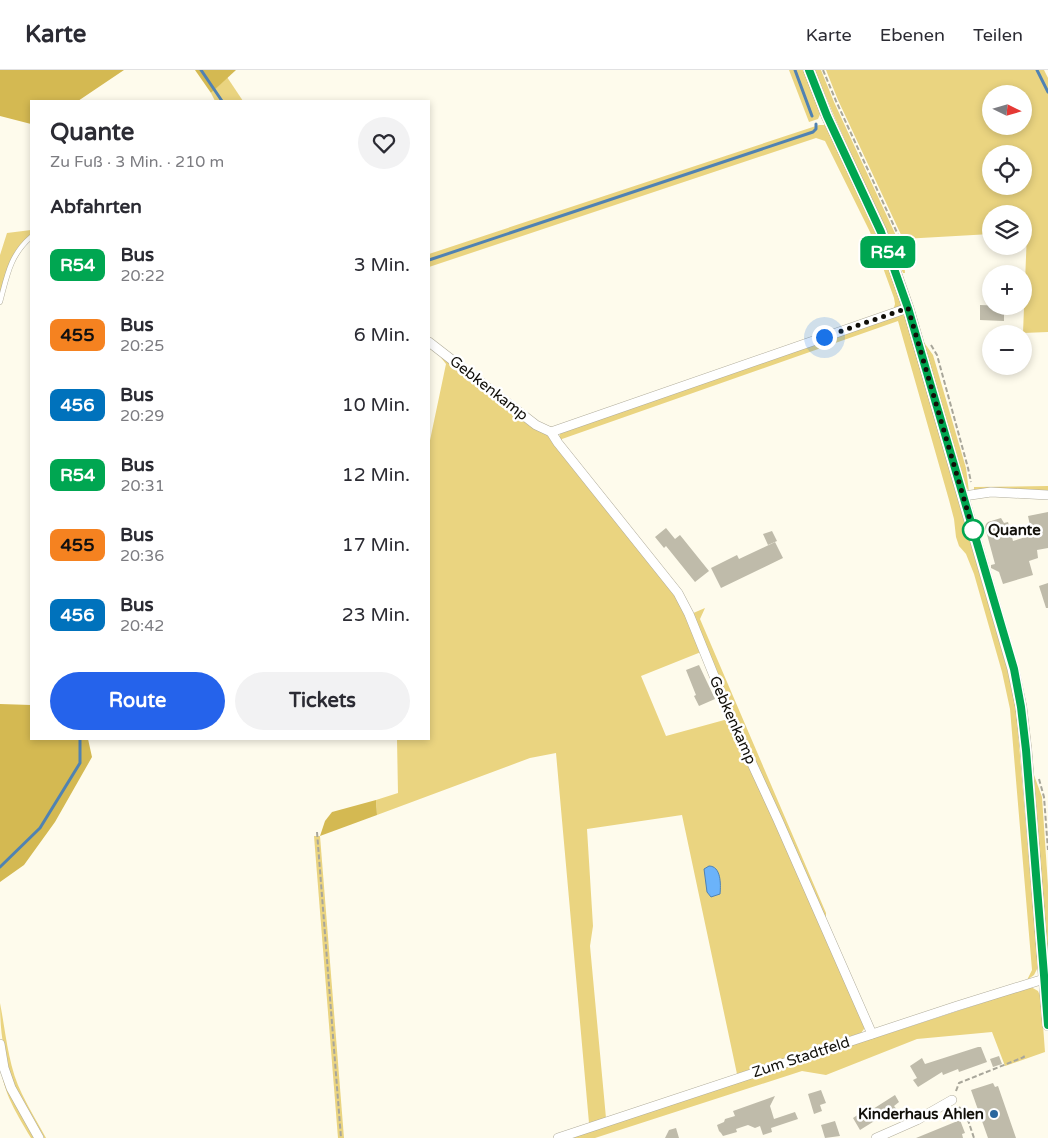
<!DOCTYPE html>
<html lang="de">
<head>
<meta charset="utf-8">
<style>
	body { margin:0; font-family:"Varela Round",sans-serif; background:#f2f2f3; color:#2b2b33; height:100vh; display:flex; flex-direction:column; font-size:19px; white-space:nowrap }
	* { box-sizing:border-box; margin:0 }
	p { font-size:16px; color:#7c7c81 }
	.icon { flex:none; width:28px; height:28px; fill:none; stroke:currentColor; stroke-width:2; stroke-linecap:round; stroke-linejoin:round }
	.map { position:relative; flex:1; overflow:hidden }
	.drawer { position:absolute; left:30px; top:30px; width:400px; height:640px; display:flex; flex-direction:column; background:#fff; border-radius:0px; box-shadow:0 2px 8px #0003 }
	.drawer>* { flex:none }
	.badge { padding:0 10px; border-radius:8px; font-size:18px; line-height:32px }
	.needle { width:32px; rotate:95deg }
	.tools { position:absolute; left:982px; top:15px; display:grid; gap:10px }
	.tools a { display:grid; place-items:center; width:50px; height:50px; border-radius:50%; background:#fff; box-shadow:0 2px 8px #0003; font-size:25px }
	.you { position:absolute; width:25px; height:25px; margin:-12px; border:4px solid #fff; border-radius:50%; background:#1a73e8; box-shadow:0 0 0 8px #1a73e833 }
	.map>.badge { position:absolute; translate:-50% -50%; box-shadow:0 0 0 2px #fff }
	h2 { padding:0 20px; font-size:19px; line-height:45px }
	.round { display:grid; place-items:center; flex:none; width:52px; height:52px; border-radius:26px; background:#f2f2f3 }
	.head { display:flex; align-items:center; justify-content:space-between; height:85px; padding:0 20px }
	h1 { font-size:24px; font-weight:700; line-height:38px }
	.button { display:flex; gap:10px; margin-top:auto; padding:10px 20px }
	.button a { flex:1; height:58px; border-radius:30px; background:#2563eb; color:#fff; font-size:20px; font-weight:700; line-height:58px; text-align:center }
	.button a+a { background:#f2f2f3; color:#2b2b33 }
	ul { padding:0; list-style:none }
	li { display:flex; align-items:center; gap:15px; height:70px; padding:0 20px }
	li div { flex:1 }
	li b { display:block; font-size:19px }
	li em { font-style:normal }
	li .badge { min-width:55px; font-weight:700; text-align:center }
	header { display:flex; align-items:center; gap:30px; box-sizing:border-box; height:70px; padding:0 25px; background:#fff; border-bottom:1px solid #e1e1e2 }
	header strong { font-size:24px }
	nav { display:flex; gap:28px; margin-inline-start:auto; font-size:18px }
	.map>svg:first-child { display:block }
</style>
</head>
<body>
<header>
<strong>Karte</strong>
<nav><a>Karte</a><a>Ebenen</a><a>Teilen</a></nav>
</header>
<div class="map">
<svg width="1048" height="1068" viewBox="0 0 1048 1068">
	<rect width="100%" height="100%" fill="#fefbec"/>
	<g fill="#ead480" fill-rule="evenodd">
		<path d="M789,0h16l16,42 -3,7 -9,3z"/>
		<path d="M815,0h6l13,32 65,140 5,14 1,17h-2c-27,-69 -61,-134 -88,-203z"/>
		<path d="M826,0h218l4,8v254l-25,1 4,-101h-3v-18h-33v20l-88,5 -65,-139zM991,24h33v32h-33zM991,84h33v32h-33z"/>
		<path d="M227,7l16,24h-28l-4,-8z"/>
		<path d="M819,55h6l54,109 23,71 -9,6 2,-7 -1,-6 -24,-66 -45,-91 -9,-3 -387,129v-13z"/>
		<path d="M31,160v5c-22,20 -24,34 -31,61v-41l7,-22z"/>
		<path d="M902,244l4,3 103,354 7,37 22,259 -4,8 -7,5 5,-10 -22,-261 -8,-37 -28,-98 -8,-20 -7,-8 -3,-9 -2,-18 -5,-19 -51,-179 -336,118 -1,3 -2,-2 1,-8z"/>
		<path d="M923,271l10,14 33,113 3,24 -4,-7z"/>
		<path d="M439,285l110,81 127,159 25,57 -60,24 25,60 62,-17 136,303v7l-3,4 -124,41 -55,-259 -95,14 6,97 -3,20 16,172 -17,5 -33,-370 -26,5 -153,57 -1,-15 22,-7 -1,-54h32v-294l17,-81z"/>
		<path d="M1048,416v6h-74v-5z"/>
		<path d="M705,538l-5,11 126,294v8l-102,-227 -33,-80z"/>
		<path d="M1034,705l8,22 6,89v79z"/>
		<path d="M314,766h6l24,302h-6z"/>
		<path d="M1031,917l7,4 3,7 4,54 -40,14 -13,-34 -75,7 -91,36 -24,-4 -207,67h-27z"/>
		<path d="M0,933c6,30 8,63 22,91 7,15 16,29 24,44h-5c-27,-47 -41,-79 -41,-135z"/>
		<path d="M0,984l36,84h-5c-17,-29 -31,-50 -31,-84z"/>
	</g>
	<g fill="#d4b952">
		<path d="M0,0h124l-46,31h-47v23l-31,-8z"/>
		<path d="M195,0h41l-25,23z"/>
		<path d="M0,634l31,1v34h57l4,18 -37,65 -31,43 -24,17z"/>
		<path d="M376,730l1,15 -57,21 5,-15 7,-9z"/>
	</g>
	<path fill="#6bb3fa" stroke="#5082b2" d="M709,796c12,0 12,18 11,28l-9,3 -4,-5 -3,-23z"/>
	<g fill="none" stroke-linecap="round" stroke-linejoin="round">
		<g stroke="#5082b2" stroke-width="3">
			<path d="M201,0l21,31"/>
			<path d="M795,0l17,46"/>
			<path d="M1037,0l11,22"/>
			<path d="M429,190l384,-128 3,-3v-5"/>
			<path d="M0,797l40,-39 40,-65v-24"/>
		</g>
	</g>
	<g fill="#bfbbaa">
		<path d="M980,235l24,1v15l-24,-1z"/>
		<path d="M1048,442v36l-11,2 1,8 -9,3 4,14 -30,9 -4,-12 -8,-4v-3l4,-1 -10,-37 1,-3 2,-2 13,-4 3,5 4,-1 5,19 19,-6 -4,-19z"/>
		<path d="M666,458l9,11 5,-4 29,36 -14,11 -29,-36 -2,2 -9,-11z"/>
		<path d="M772,461l5,10 -9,4 -5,-11z"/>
		<path d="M775,472l8,16 -62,30 -10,-20 26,-13 2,4z"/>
		<path d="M1048,513v25h-2l-7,-22z"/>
		<path d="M699,595l16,34 -16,7 -5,-10 2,-1 -10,-25z"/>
		<path d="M978,977h3l6,15 -28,10 -1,-3 -15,6 -1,-3 -24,15 -5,-7 4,-2 -7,-12 12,-8 3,6z"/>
		<path d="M999,986l3,8 -9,3 -3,-8z"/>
		<path d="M993,1013l2,4 3,-1 18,52h-28l-17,-48z"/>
		<path d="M821,1020l5,13 -6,2 2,6 -8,3 -6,-20z"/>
		<path d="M895,1025l4,7 -5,4 4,5 -12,7 -2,-3 -24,15 -7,-12 18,-12 2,3z"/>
		<path d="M775,1026l-5,10 4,13 21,-7 3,7 -27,9 1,4 -9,3 -3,-9 -5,2 -7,-3 -12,4 1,3 -14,4 -2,-3 -2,-2 -2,-6 7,-3 1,-3 10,-3 -2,-5z"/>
		<path d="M960,1050l5,13 -3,1 1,4h-47z"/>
		<path d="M835,1051l5,15 -15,2 -4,-13z"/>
		<path d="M676,1058l3,10h-14l4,-8z"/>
	</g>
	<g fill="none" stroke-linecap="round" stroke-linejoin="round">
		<g stroke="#b0ac9b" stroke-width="5.5">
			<path id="lane" d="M0,232c7,-26 10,-47 31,-65"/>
		</g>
		<g stroke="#b0ac9b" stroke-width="10">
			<g id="street">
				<path d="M429,272l107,83 15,7"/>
				<path d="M964,426l27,-4 57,3"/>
				<path d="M872,964l-94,-214 -47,-102 -42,-104 -11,-21 -120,-150 -7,-11 357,-124"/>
				<path d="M0,974l4,24 7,20 28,50"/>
				<path d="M558,1068l399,-132 87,-27"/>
				<path d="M876,1068l41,-18 35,-20"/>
			</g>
		</g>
		<g stroke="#b0ac9b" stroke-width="12">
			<path id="secondary" d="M809,0l18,46 54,115 27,77 105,361 8,38 5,43 22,275"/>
		</g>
		<g stroke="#a8a69a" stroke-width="2" stroke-dasharray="5 2.5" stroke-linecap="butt">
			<path d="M823,0l13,31 64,138 6,16 1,15"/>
			<path d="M931,275l6,10 31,113 3,14"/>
			<path d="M1039,709l5,18 4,53"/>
			<path d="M317,762l24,306"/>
			<path d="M956,1021l3,-8 65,-26 -1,-2"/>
			<path d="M959,1037l7,7 8,24"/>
		</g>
		<use href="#lane" stroke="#fff" stroke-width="4.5"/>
		<use href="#street" stroke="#fff" stroke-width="9"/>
		<use href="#secondary" stroke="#fff" stroke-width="11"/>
	</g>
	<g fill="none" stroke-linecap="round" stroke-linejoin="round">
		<g stroke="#fff" stroke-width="11">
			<path id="line" d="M809,0l18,46 54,116 27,76 106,361 7,38 5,43 22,275"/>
		</g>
		<use href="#line" stroke="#00a651" stroke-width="8"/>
		<path stroke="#110f09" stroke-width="5" stroke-dasharray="0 9" d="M824,267l84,-29 65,222"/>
	</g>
	<circle fill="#fff" stroke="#00a651" stroke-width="2.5" cx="973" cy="460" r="10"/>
	<circle fill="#2a669d" stroke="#fff" stroke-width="2" cx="994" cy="1044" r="5"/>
	<g text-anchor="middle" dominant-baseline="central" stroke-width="5" stroke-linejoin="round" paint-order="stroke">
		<g font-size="15" fill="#110f09" stroke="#fff">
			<text transform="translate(489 318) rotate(38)">Gebkenkamp</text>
			<text transform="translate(733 650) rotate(66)">Gebkenkamp</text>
			<text transform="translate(801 987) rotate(-18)">Zum Stadtfeld</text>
		</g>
		<g font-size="15" font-weight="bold" fill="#110f09" stroke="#fff" text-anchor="start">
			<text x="988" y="460">Quante</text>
		</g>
		<g font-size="15" font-weight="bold" fill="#110f09" stroke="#fff" text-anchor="end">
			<text x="984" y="1044">Kinderhaus Ahlen</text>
		</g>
	</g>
</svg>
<div class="tools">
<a><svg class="needle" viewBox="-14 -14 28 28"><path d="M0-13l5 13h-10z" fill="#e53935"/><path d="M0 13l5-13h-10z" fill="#7c7c81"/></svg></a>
<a><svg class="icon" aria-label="locate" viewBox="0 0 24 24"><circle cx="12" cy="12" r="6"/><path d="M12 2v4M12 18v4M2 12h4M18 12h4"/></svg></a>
<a><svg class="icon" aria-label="layers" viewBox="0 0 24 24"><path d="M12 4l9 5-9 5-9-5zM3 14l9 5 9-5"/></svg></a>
<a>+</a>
<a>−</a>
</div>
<div class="you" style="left:824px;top:267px"></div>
<b class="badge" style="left:888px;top:182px;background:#00a651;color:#fff">R54</b>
<section class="drawer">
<div class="head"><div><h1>Quante</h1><p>Zu Fuß · 3 Min. · 210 m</p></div><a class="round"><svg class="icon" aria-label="heart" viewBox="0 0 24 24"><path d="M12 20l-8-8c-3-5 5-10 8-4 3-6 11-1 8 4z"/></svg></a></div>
<h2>Abfahrten</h2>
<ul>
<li><span class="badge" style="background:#00a651;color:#fff">R54</span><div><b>Bus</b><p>20:22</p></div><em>3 Min.</em></li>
<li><span class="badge" style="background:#f58220;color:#111">455</span><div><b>Bus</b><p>20:25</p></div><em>6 Min.</em></li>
<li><span class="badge" style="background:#0072bc;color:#fff">456</span><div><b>Bus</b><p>20:29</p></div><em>10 Min.</em></li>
<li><span class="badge" style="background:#00a651;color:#fff">R54</span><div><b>Bus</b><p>20:31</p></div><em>12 Min.</em></li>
<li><span class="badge" style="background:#f58220;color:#111">455</span><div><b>Bus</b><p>20:36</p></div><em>17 Min.</em></li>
<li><span class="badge" style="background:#0072bc;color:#fff">456</span><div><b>Bus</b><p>20:42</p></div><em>23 Min.</em></li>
</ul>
<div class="button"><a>Route</a><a>Tickets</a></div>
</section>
</div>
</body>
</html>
